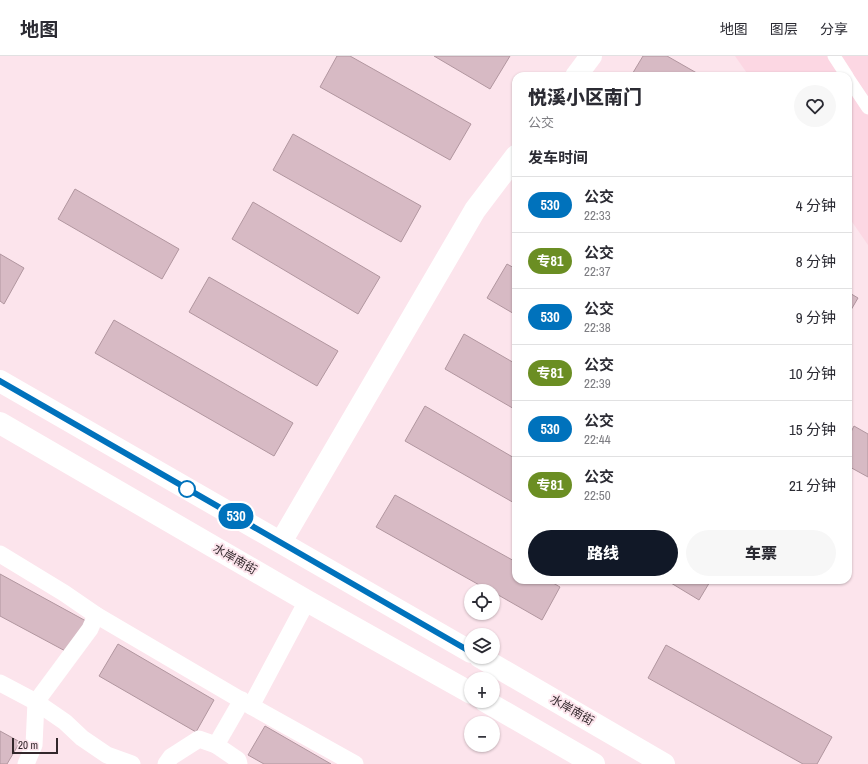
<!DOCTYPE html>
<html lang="zh">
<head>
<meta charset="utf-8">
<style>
	body { margin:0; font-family:"Archivo Narrow","Noto Sans SC",sans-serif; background:#f7f7f7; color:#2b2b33; height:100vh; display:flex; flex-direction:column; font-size:15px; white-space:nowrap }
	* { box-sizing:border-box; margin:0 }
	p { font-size:13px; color:#7c7c81 }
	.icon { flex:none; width:22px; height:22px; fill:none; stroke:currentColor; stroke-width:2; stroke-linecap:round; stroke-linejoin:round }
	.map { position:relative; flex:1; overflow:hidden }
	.drawer { position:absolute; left:512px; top:16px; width:340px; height:512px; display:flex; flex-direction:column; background:#fff; border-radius:12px; box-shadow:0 1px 3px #0004 }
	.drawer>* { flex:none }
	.badge { padding:0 8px; border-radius:13px; font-size:14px; line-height:26px }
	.fabs { position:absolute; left:464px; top:528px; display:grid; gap:8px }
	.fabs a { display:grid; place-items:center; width:36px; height:36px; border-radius:50%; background:#fff; box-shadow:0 1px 3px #0004; font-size:20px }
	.scale { position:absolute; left:12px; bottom:10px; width:46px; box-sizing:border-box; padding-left:4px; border:2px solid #32272b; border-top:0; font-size:11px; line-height:14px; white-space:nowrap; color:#32272b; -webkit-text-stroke:3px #fce4ec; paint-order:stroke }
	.map>.badge { position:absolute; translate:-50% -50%; box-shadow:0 0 0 2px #fff }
	h2 { padding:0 16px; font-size:15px; line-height:36px }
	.round { display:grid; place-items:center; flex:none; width:42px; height:42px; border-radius:21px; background:#f7f7f7 }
	.summary { display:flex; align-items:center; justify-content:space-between; height:68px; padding:0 16px }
	h1 { font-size:19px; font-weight:800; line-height:30px }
	.action { display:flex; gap:8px; margin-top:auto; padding:8px 16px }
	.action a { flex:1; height:46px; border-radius:24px; background:#111827; color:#fff; font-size:16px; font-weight:800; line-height:46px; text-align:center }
	.action a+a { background:#f7f7f7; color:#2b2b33 }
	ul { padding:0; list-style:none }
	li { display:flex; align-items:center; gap:12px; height:56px; padding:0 16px; border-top:1px solid #e1e1e2 }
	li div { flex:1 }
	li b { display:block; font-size:15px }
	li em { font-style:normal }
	li .badge { min-width:44px; font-weight:700; text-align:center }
	header { display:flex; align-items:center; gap:24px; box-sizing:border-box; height:56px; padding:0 20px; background:#fff; border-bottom:1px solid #e1e1e2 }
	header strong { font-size:19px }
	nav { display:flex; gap:22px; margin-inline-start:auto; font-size:14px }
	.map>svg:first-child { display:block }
</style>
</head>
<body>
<header>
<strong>地图</strong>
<nav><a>地图</a><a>图层</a><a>分享</a></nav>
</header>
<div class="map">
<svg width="868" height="708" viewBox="0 0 868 708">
	<rect width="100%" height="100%" fill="#fce4ec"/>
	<path fill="#fcd7e3" d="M735,0h133v189l-20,-29v-140h-99z"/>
	<g fill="#d7bac4" stroke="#b1969f">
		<path d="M337,0h13l121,68 -21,36 -130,-73z"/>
		<path d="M434,0h76l-20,33z"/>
		<path d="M643,0h24l35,20h-71z"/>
		<path d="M293,78l128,72 -20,36 -128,-72z"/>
		<path d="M75,133l104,60 -17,30 -104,-60z"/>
		<path d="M253,146l127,75 -22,37 -126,-75z"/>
		<path d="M0,198l24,14 -20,36 -4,-3z"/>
		<path d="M507,208l9,5v46l-29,-17z"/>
		<path d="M209,221l129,74 -21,35 -128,-74z"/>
		<path d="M848,236l10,6 -10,17z"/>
		<path d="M114,264l179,103 -19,33 -179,-103z"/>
		<path d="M464,278l52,30v46l-71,-41z"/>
		<path d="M425,350l91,53v45l-111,-63z"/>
		<path d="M854,370l14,8v43l-20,-11v-28z"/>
		<path d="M395,439l121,67v18h32l12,7 -18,33 -49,-28v-1h-3l-114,-64z"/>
		<path d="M0,518l86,47 -17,32 -69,-37z"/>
		<path d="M666,524h45l-12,20z"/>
		<path d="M118,588l96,56 -18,32 -97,-56z"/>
		<path d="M666,589l166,92 -15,27h-14l-155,-86z"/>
		<path d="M265,670l66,38h-67l-16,-9z"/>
		<path d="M0,675l20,11 -13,22h-7z"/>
	</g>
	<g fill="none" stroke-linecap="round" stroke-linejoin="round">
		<g stroke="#fff" stroke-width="13">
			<path d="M834,0l13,20"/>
			<path d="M848,22l20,30"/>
		</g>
		<g stroke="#fff" stroke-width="17">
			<path d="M0,498l64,39 32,22 155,91 56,-105"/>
			<path d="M0,627l36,19 29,20 17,16 25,17 25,9"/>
			<path d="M251,650l104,58"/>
			<path d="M216,689l22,15 1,4"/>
			<path d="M26,708l8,-19 2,-43 54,-73 6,-14"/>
			<path d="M166,708l5,-7 28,-18 17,6 26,-45"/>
		</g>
		<g stroke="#fff" stroke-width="22">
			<path d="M576,20l15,-20"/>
			<path d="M0,325l471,271"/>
			<path d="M0,367l307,178 164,92"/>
			<path d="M281,486l194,-332 41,-54"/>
			<path d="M480,601l184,107"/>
			<path d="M485,645l109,63"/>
		</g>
	</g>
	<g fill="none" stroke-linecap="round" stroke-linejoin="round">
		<g stroke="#fff" stroke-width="9">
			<path id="line" d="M0,325l471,271"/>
		</g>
		<use href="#line" stroke="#0072bc" stroke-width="6"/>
	</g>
	<circle fill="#fff" stroke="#0072bc" stroke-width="2" cx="187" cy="433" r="8"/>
	<g text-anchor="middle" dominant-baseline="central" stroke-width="4" stroke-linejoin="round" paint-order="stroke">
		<g font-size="12" fill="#32272b" stroke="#fce4ec">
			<text transform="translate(235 503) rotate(30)">水岸南街</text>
			<text transform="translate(572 654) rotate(30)">水岸南街</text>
		</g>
	</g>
</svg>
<div class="fabs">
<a><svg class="icon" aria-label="locate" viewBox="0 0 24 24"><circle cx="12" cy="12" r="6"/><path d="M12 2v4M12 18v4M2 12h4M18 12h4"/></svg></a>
<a><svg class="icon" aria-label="layers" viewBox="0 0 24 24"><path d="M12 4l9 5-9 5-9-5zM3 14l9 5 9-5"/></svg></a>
<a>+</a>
<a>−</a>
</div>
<div class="scale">20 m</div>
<b class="badge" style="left:236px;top:460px;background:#0072bc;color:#fff">530</b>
<section class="drawer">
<div class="summary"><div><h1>悦溪小区南门</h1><p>公交</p></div><a class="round"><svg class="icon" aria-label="heart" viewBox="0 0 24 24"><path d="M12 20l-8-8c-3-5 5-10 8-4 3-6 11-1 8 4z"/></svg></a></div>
<h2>发车时间</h2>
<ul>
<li><span class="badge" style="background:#0072bc;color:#fff">530</span><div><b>公交</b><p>22:33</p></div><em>4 分钟</em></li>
<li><span class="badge" style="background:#6b8e23;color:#fff">专81</span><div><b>公交</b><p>22:37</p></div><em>8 分钟</em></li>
<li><span class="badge" style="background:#0072bc;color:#fff">530</span><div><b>公交</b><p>22:38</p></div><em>9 分钟</em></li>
<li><span class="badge" style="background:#6b8e23;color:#fff">专81</span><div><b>公交</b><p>22:39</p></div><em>10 分钟</em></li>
<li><span class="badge" style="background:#0072bc;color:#fff">530</span><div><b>公交</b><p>22:44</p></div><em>15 分钟</em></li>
<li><span class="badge" style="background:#6b8e23;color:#fff">专81</span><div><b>公交</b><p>22:50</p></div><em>21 分钟</em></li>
</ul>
<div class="action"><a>路线</a><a>车票</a></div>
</section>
</div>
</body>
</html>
